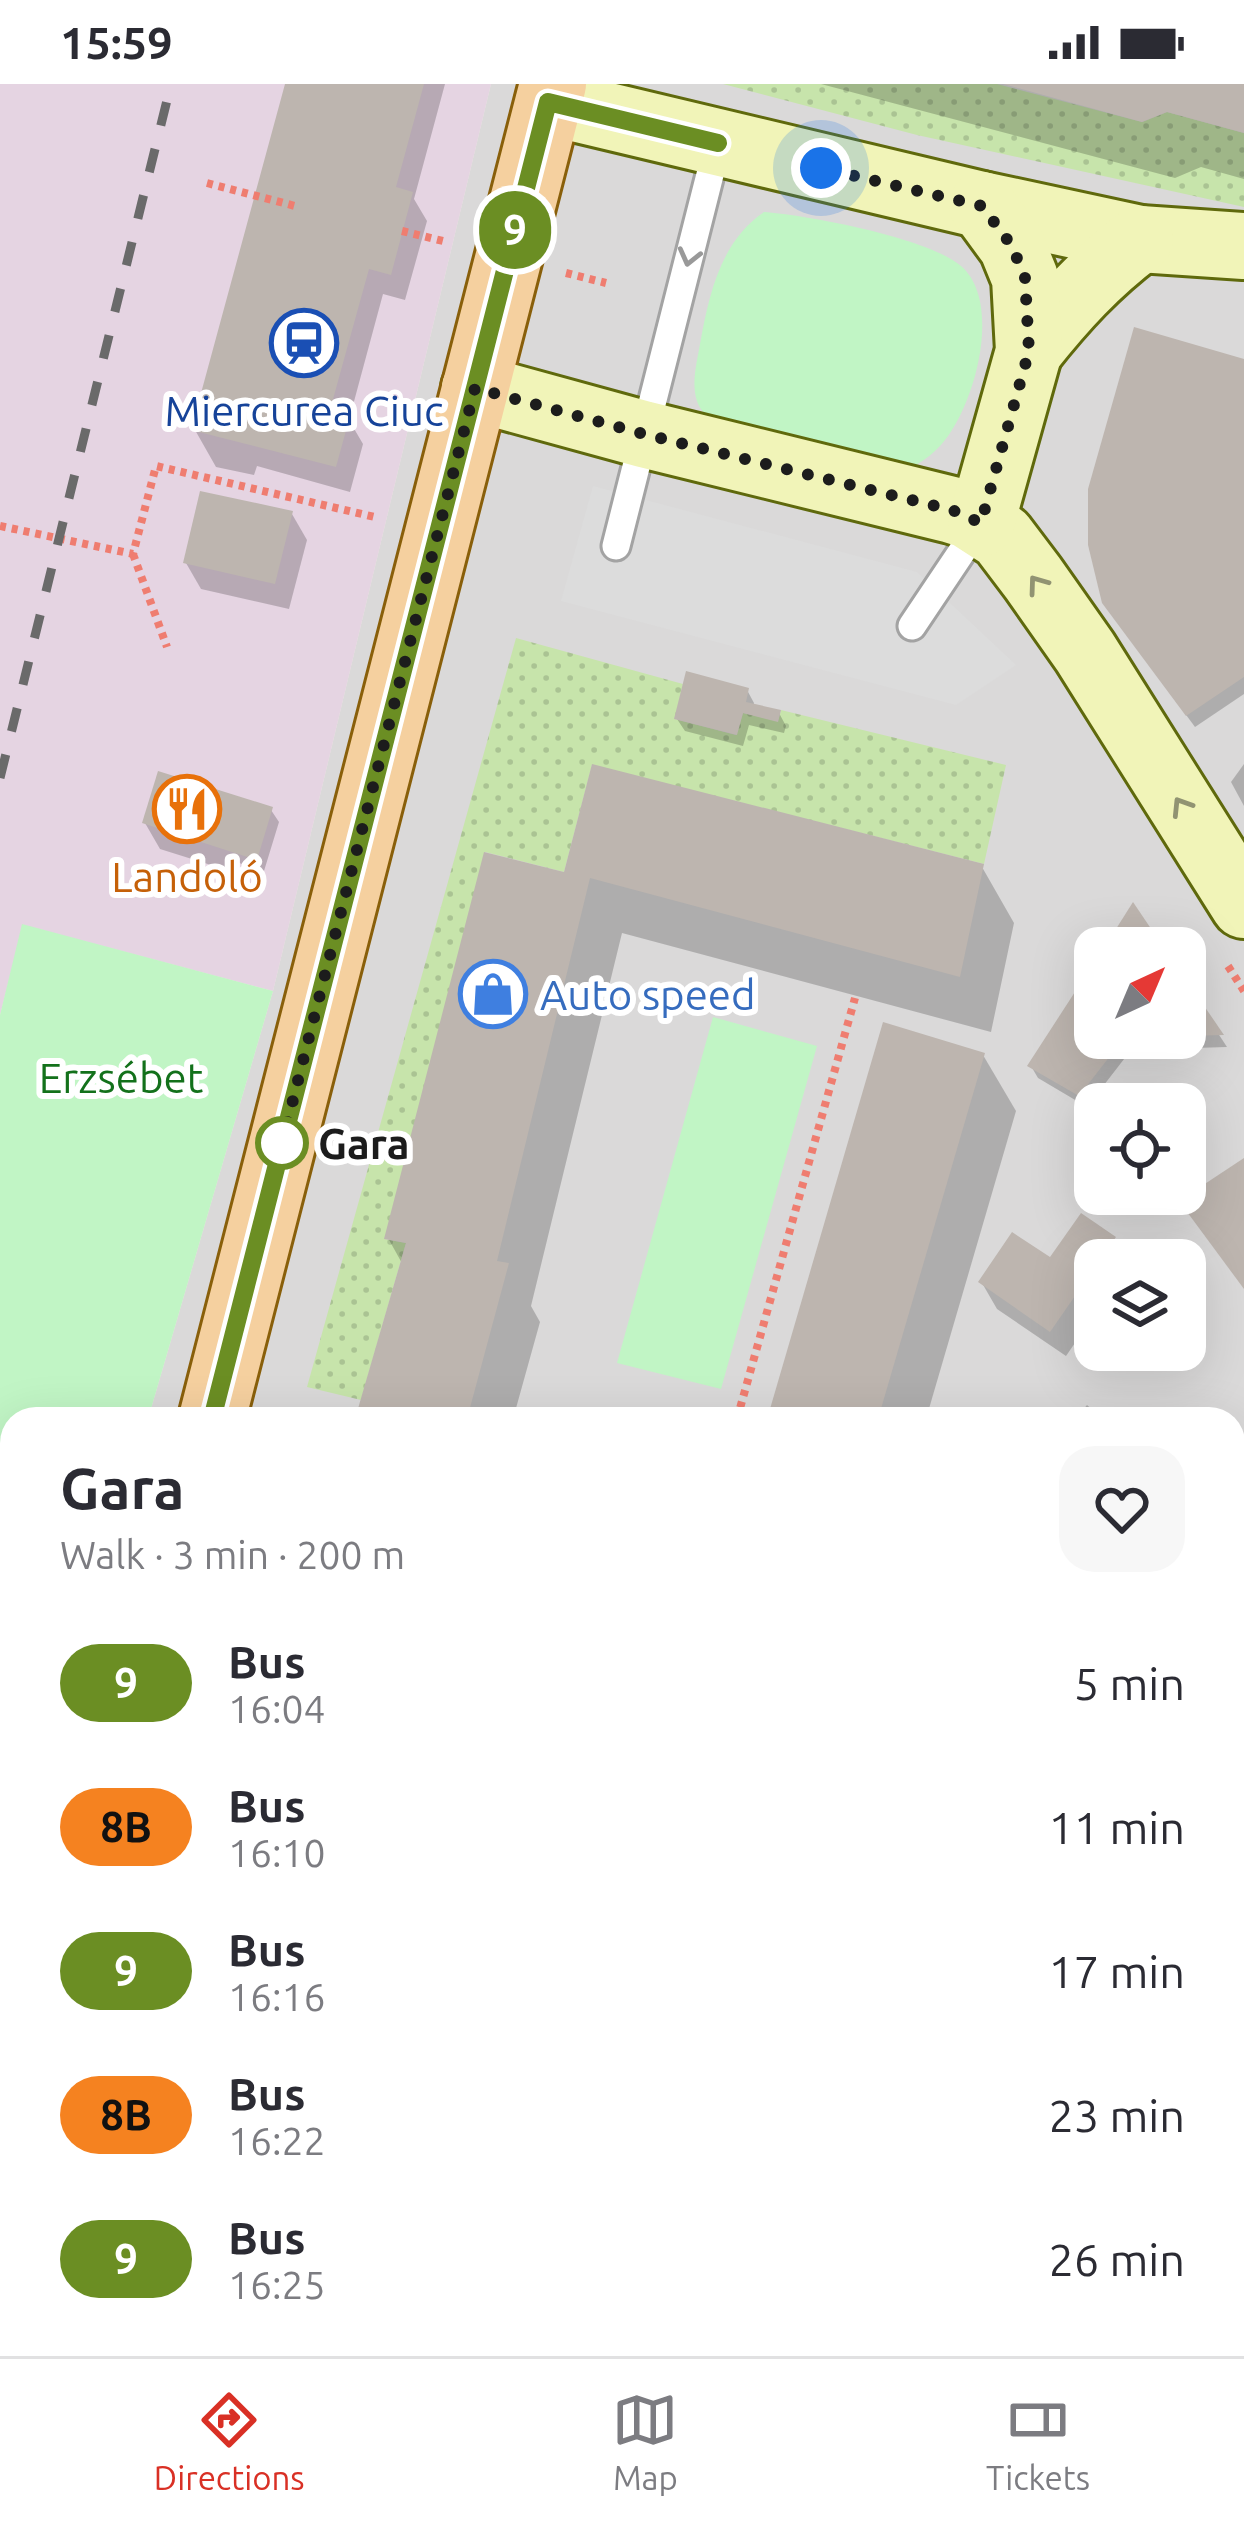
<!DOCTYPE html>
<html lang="en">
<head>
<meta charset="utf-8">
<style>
	body { margin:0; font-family:Ubuntu,sans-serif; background:#f7f7f7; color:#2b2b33; height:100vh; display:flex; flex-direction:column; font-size:45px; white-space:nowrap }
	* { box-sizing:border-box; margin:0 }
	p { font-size:39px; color:#7c7c81 }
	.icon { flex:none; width:66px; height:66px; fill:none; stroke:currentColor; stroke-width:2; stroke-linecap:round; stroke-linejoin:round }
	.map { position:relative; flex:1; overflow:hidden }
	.side { position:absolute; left:0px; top:1323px; width:1245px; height:951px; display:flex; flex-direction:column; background:#fff; border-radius:36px 36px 0 0; box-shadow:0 12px 48px #0002 }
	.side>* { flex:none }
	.badge { padding:0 24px; border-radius:39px; font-size:42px; line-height:78px }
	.needle { width:78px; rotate:44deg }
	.controls { position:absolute; left:1074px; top:843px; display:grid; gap:24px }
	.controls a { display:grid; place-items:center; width:132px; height:132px; border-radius:24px; background:#fff; box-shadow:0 12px 48px #0002; font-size:60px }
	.you { position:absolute; width:60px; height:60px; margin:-30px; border:9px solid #fff; border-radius:50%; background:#1a73e8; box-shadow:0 0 0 18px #1a73e833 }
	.map>.badge { position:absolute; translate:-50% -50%; box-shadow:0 0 0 6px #fff }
	.round { display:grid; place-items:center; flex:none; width:126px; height:126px; border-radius:36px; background:#f7f7f7 }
	.summary { display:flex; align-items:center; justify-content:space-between; height:204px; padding:0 60px }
	h1 { font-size:57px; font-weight:700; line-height:90px }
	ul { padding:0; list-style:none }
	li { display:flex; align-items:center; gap:36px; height:144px; padding:0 60px }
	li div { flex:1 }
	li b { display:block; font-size:45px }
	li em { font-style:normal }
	li .badge { min-width:132px; font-weight:700; text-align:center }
	.status { display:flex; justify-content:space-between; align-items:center; height:84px; padding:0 60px; background:#fff; direction:ltr }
	.status svg { height:33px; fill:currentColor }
	.tabs { display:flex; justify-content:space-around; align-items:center; height:168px; border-top:3px solid #e1e1e2; background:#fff; font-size:33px; color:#7c7c81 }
	.tabs a { display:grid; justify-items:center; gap:6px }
	.tabs .active { color:#d93025 }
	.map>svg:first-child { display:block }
</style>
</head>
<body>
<div class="status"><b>15:59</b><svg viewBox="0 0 49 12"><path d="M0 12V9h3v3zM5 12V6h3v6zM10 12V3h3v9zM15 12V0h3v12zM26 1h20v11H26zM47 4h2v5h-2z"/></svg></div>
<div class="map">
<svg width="1244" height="2272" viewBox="0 0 1244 2272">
	<defs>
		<pattern id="grass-dots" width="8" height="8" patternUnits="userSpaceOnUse" patternTransform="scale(3)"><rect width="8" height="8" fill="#c7e4ab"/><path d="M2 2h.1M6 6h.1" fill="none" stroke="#aac393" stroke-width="1.8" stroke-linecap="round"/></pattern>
	</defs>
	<rect width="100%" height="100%" fill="#ece9e2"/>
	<path fill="#dad9d9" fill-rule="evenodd" d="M491,0h753v2272h-1244v-413l12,-47v450h1221v-927h-1085l125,-428zM1095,864h90v90h-90zM1095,1020h90v90h-90zM1095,1176h90v90h-90z"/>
	<g fill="#e5d4e2">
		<path d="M0,0h491l-218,907 -250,-66 -23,90z"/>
		<path d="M12,1712v100l-12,47v-143z"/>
	</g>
	<g fill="url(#grass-dots)">
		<path d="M723,0h274l145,38 25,-10 77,21v74l-327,-72z"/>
		<path d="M516,554l167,46 -8,35 61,16 7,-22 35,8 3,-11 225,55 -22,99 -392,-99 -28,107 -79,-20 -100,387 21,4 -45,157 -54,-13z"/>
	</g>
	<g fill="#c1f5c5">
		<path d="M764,128c43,3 165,26 197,54 43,37 13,144 -21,180 -14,15 -29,22 -47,30l-180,-52c-5,-7 -14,-15 -16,-23 -6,-18 0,-39 3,-57 9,-49 20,-102 64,-132z"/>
		<path d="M22,840l251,67 -125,428h-136v377l-12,4v-785z"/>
		<path d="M713,933l104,29 -96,343 -104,-26z"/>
	</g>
	<path fill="#dcdcdc" d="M593,402l324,86 99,93 -60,40 -395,-104z"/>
	<g fill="#0003">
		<path d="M288,0h157l-31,115 13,22 -22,79 -22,-6 -34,126 14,24 -13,48 -93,-26 -3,9 -38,-8 -21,-37z"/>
		<path d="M821,0h423v95l-43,-12 -26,11z"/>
		<path d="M1244,278v332l-49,33 -82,-111z"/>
		<path d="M292,430l15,26 -18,69 -88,-20 -15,-26z"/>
		<path d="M747,606l7,13 -1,4 26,6 7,13 -2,7 -35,-8 -6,21 -58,-15 -8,-12z"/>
		<path d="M1244,680v42l-13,-24z"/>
		<path d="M271,726l8,12 -15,49 -31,-10 -3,10 -70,-22 -15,-26z"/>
		<path d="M982,783l32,56 -23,109 -369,-99 -91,373 9,16 -27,97h-156l46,-154 -15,-27 178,-363z"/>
		<path d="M1095,883v71h90v-55l42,64 -96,3 -44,57 -49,-29 -7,-12z"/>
		<path d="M983,971l33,56 -90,308h-147l-6,-10z"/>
		<path d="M1113,1155l13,21h-31v54l-29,42 -69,-47 -15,-26z"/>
		<path d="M1087,1321l16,14h-28z"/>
		<path d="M1244,1571v98l-11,1v-84z"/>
		<path d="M1233,1787h11v105l-11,15z"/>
		<path d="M1244,1927v101l-11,8v-101z"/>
		<path d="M1233,2146l11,19v67l-9,40h-154l3,-10h149z"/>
		<path d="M101,2262h147l3,5 -1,5h-151z"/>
		<path d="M443,2262h151l-2,10h-152z"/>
		<path d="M760,2262h154l-2,10h-154z"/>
	</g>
	<g fill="#bdb5af">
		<path d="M285,0h139l-28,103 17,5 -22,83 -22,-6 -39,141 20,6 -14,51 -145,-37z"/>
		<path d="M1003,0h241v49l-77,-21 -25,10z"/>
		<path d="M1134,243l110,32v318l-58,39 -84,-113 -14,-58v-56z"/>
		<path d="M200,407l93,20 -18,73 -92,-21z"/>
		<path d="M686,587l63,17 -3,14 35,8 -3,12 -35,-9 -6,22 -63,-16z"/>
		<path d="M592,680l392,100 -24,113 -370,-99 -93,383 12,2 -42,156h-112l51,-176 -22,-4 100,-387 80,20z"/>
		<path d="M158,687l115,36 -16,53 -115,-37z"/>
		<path d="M1133,818l31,46h-60z"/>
		<path d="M1095,877v77h29l-45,58 -52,-30z"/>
		<path d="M1185,894l39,57 -39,1z"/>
		<path d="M883,938l102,31 -107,366h-76l-32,-10z"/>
		<path d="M1244,1074v131l-65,-88z"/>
		<path d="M1081,1129l35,24 -16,23h-5v7l-45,65 -72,-50 34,-50 38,25z"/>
		<path d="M1244,1566v76l-11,1v-62z"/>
		<path d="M1233,1784h11v63l-11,15z"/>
		<path d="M1244,1923v69l-11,8v-69z"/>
		<path d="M98,2262h109l-2,10h-109z"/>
		<path d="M440,2262h109l-2,10h-110z"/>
		<path d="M757,2262h112l-2,10h-112z"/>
		<path d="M1081,2262h111l-2,10h-112z"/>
	</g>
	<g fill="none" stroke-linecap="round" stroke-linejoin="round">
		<g stroke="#a3a3a3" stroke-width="33">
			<g id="lane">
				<path d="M616,462l102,-403"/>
				<path d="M912,542l69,-103"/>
				<path d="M648,2272l2,-10"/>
			</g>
		</g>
		<g stroke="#a3a3a3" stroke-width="60">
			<path id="street" d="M1233,1733h11"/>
		</g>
		<g stroke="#5f690c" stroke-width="72">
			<g id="secondary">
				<path d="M549,18l433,103 158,34 104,7"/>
				<path d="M1029,267c35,-44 66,-78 111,-112"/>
				<path d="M475,304l168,46 309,76 16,5 34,22 31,41 52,74 159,253"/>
				<path d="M981,439l48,-172 -4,-73 -13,-32 -30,-41"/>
			</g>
		</g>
		<g stroke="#895f0a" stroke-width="72">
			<g id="primary">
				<path d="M212,1335l341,-1335"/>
				<path d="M0,2180l12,-48"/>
			</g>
		</g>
		<g stroke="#ef7d70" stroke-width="8" stroke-dasharray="6 6" stroke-linecap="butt">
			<path d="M207,99l88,23"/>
			<path d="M402,147l45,11"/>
			<path d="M566,189l40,10"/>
			<path d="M0,442l133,28 23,-88 223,52"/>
			<path d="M133,470l34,93"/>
			<path d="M1228,882l16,25"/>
			<path d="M737,1335l118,-421"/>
			<path d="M0,1817h12"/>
			<path d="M381,2272l12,-8 9,-2"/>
			<path d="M987,2272l2,-10"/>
		</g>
		<use href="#lane" stroke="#fff" stroke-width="27"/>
		<use href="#street" stroke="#fff" stroke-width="54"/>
		<use href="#secondary" stroke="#f1f4b8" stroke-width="66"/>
		<use href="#primary" stroke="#f5d09f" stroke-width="66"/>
		<path stroke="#6a6a6a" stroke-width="9" stroke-dasharray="24 24" stroke-linecap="butt" d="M0,694l171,-694"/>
	</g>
	<defs><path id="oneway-chevron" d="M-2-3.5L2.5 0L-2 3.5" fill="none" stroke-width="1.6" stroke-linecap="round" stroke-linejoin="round" transform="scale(3)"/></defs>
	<use stroke="#999" href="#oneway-chevron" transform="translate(689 173) rotate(104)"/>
	<g stroke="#919372">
		<use href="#oneway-chevron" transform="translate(1037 500) rotate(-126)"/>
		<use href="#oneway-chevron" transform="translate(1181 722) rotate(-122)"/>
	</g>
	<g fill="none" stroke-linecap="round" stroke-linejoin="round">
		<g stroke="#fff" stroke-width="27">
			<path id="line" d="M212,1335l336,-1317 170,41"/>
		</g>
		<use href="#line" stroke="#6b8e23" stroke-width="18"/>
		<path stroke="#1c1c1c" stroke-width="12" stroke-dasharray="0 21.6" d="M282,1059l193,-755 169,46 308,76 29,13 48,-172 -4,-73 -13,-32 -30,-40 -161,-38"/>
	</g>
	<defs>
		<g id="station-ring" transform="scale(3.45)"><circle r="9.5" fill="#fff" stroke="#1a4fb4" stroke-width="1.5"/><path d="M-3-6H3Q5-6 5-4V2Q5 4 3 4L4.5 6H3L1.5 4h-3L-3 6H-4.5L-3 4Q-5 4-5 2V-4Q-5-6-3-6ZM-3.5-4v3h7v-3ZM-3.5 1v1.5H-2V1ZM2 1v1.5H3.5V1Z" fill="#1a4fb4"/></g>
		<g id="restaurant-ring" transform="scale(3.45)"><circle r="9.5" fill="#fff" stroke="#e8710a" stroke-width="1.5"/><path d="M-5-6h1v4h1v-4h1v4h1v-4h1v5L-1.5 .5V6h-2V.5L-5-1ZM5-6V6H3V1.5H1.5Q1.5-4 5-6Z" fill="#e8710a"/></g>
		<g id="shop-ring" transform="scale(3.45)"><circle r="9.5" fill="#fff" stroke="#3f7fe0" stroke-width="1.5"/><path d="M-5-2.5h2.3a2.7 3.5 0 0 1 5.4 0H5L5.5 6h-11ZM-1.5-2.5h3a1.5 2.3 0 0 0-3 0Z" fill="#3f7fe0"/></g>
	</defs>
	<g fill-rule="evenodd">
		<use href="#station-ring" x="304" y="259"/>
		<use href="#restaurant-ring" x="187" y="725"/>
		<use href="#shop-ring" x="493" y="910"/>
	</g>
	<circle fill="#fff" stroke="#6b8e23" stroke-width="6" cx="282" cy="1059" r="24"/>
	<g text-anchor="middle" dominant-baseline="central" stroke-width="12" stroke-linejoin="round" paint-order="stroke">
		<g font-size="42" fill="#164399" stroke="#fff">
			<text x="304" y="326">Miercurea Ciuc</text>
		</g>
		<g font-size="42" fill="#c56008" stroke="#fff">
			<text x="187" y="792">Landoló</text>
		</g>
		<g font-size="42" fill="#366cbe" stroke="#fff" text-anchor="start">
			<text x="540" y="910">Auto speed</text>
		</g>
		<g font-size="42" fill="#13711b" stroke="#fff">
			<text x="121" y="993">Erzsébet</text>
		</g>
		<g font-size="42" font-weight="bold" fill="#1c1c1c" stroke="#fff" text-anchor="start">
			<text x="318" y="1059">Gara</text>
		</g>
	</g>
</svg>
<div class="controls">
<a><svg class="needle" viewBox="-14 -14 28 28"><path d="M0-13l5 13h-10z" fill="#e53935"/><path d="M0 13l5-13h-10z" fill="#7c7c81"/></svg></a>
<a><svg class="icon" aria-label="locate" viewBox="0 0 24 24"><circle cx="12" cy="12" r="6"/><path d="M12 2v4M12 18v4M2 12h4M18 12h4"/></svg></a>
<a><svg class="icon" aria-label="layers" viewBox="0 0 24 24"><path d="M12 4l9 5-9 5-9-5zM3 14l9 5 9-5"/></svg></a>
</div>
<div class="you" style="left:821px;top:84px"></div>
<b class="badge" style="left:515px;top:146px;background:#6b8e23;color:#fff">9</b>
<section class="side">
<div class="summary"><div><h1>Gara</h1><p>Walk · 3 min · 200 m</p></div><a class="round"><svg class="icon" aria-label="heart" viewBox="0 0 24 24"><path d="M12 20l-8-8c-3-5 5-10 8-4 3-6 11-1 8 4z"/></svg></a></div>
<ul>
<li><span class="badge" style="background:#6b8e23;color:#fff">9</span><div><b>Bus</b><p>16:04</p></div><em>5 min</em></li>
<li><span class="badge" style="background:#f58220;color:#111">8B</span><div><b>Bus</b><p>16:10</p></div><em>11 min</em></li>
<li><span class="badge" style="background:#6b8e23;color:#fff">9</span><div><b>Bus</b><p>16:16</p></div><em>17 min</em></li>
<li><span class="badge" style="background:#f58220;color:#111">8B</span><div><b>Bus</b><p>16:22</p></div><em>23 min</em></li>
<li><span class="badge" style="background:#6b8e23;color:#fff">9</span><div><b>Bus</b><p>16:25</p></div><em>26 min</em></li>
</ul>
</section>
</div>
<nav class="tabs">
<a class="active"><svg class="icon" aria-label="directions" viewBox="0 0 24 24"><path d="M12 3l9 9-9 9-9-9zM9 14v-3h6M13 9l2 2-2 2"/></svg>Directions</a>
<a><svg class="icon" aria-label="map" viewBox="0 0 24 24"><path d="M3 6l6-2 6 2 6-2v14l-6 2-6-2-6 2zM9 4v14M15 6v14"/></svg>Map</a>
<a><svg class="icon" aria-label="tickets" viewBox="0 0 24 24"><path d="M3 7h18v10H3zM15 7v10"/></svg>Tickets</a>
</nav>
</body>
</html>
